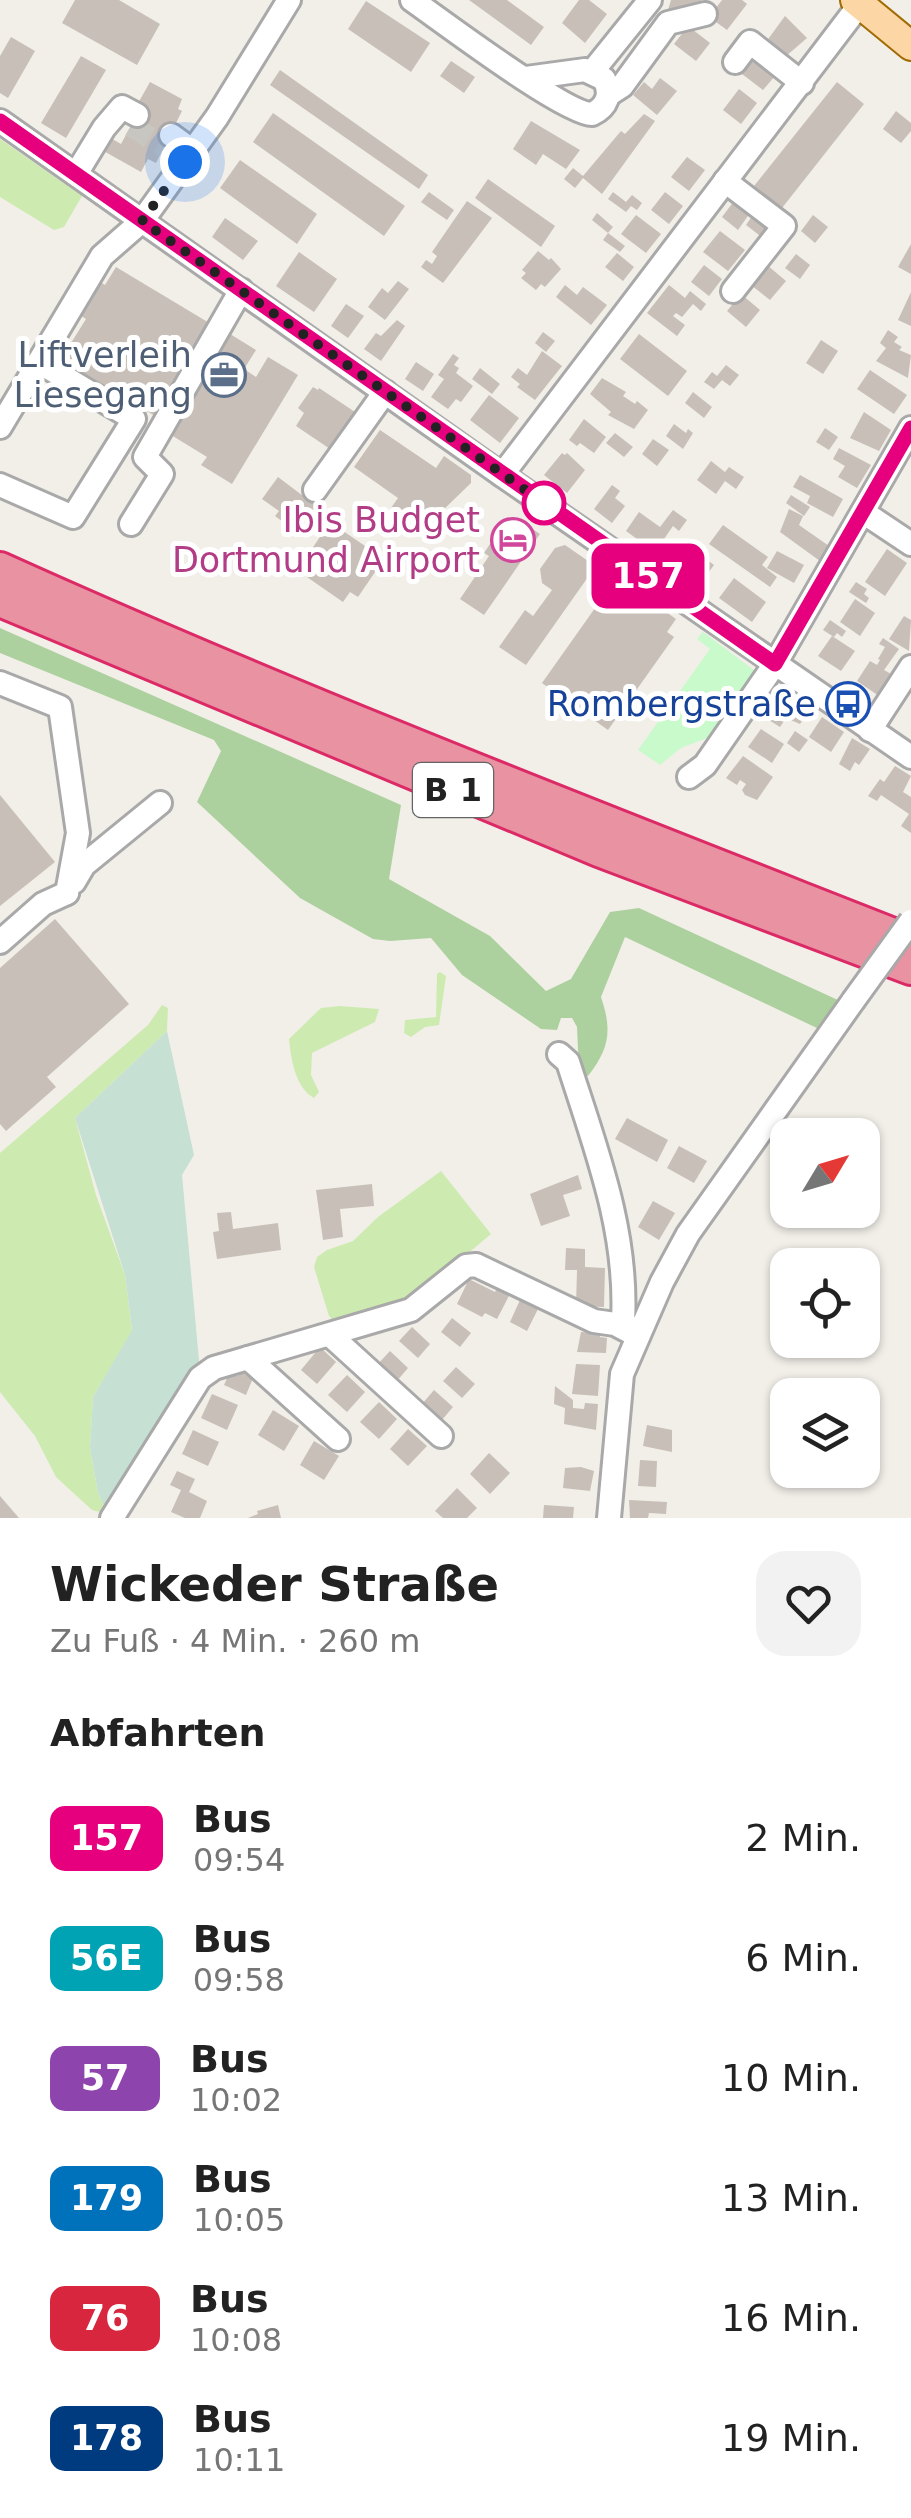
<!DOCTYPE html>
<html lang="de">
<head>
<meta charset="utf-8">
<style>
	body { margin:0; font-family:"DejaVu Sans",sans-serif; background:#f2f2f2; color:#222; height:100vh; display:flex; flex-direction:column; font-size:38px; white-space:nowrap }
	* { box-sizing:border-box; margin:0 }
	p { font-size:32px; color:#767676 }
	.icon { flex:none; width:55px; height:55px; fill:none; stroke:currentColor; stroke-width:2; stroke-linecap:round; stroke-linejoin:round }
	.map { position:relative; height:1518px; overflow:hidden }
	.panel { display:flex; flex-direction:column; background:#fff; flex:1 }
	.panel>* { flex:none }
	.badge { padding:0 20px; border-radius:15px; font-size:35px; line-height:65px }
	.needle { width:65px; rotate:52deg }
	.buttons { position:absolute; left:770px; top:1118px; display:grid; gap:20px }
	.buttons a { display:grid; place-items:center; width:110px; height:110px; border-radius:20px; background:#fff; box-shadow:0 2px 8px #0004; font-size:50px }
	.you { position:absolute; width:50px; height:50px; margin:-25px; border:8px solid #fff; border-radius:50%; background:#1a73e8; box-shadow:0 0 0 15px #1a73e833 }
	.map>.badge { position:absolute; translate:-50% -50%; box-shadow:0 0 0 5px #fff }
	h2 { padding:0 50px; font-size:38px; line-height:90px }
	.round { display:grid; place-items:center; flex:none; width:105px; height:105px; border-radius:30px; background:#f2f2f2 }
	.summary { display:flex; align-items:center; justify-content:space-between; height:170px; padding:0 50px }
	h1 { font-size:48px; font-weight:800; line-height:75px }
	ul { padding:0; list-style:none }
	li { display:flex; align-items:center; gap:30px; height:120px; padding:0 50px }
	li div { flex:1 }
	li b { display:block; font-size:38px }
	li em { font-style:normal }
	li .badge { min-width:110px; font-weight:700; text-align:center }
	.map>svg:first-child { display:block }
</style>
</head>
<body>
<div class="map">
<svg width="911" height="1518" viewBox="0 0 911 1518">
	<rect width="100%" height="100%" fill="#f2efe9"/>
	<g fill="#cdebb0">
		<path d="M0,139l82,57 -18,31 -10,3 -54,-33z"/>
		<path d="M440,972l6,4 -7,49 -14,2 -14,10 -7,-4 1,-13 31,-3 1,-43z"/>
		<path d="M162,1005l6,3 -1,23 -92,87 21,77 29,80 7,56 -39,66 -3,51 8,45 10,21 -16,-4 -36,-33 -21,-41 -35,-44v-239l148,-128z"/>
		<path d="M340,1006l39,3 -4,13 -63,31 -1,22 8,17 -5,6c-19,-11 -23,-39 -25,-59l32,-31z"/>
		<path d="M441,1171l50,63 -76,64 -77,27 -9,-9 -15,-49 3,-10 10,-7 26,-9 25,-24z"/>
	</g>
	<path fill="#add19e" d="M0,628l401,177 -12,74 101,57 56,55 25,-12 39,-67 29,-4 201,93 -21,28 -194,-92 -24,60c11,33 9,51 -13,79l-9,-4 -2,-45 -5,-9h-11l-4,12 -16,-1 -79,-54 -31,-37 -41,3 -17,-2 -73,-41 -103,-96 24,-51 -7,-11 -214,-87z"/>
	<path fill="#c6e0d4" d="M167,1031l27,124 -12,20 18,196 -92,143 -10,-21 -8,-45 3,-51 39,-67 -7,-55 -50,-157z"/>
	<path fill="#c8facc" d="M703,632l52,39 -43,65 -31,12 -21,17 -22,-15 72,-101 -13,-10z"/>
	<g fill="#c7bfb8">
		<path d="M75,0h44l41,24 -23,41 -75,-42z"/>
		<path d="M469,0h38l37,27 -13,18z"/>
		<path d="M579,0h10l18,14 -22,29 -23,-20z"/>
		<path d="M671,0h31l-11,14 -14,3 -9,-7z"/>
		<path d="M722,0h20l5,4 -20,26 -18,-13z"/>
		<path d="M366,1l64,42 -19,29 -63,-43z"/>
		<path d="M785,16l22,22 -22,19 -19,-15z"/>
		<path d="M688,26l22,17 -14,18 -22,-17z"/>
		<path d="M11,37l24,14 -27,47 -8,-5v-37z"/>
		<path d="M759,52l22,17 -18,21 -21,-16z"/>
		<path d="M81,56l25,14 -40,68 -25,-15z"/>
		<path d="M451,61l24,16 -11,16 -24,-17z"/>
		<path d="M280,70l148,105 -9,14 -149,-104z"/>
		<path d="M660,78l17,13 -20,24 -24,-20 11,-13 8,7z"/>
		<path d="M150,82l32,17 -4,10 4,2 -26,52 -8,-4 -7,13 -41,-23 7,-13 14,8 20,-37 -4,-2z"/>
		<path d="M837,82l27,22 -82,104 -28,-22z"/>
		<path d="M739,89l18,14 -16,21 -18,-14z"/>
		<path d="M896,111l15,12v8l-10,12 -18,-14z"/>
		<path d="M273,113l132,93 -21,30 -131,-94z"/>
		<path d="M644,114l11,7 -53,73 -19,-16 -8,10 -11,-9 9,-11 10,8 38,-45 4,3z"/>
		<path d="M531,121l49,29 -14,19 -23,-15 -7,11 -23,-16z"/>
		<path d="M687,157l18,13 -16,21 -18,-14z"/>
		<path d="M240,160l77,54 -20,30 -77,-56z"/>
		<path d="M488,179l67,47 -14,21 -66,-49z"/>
		<path d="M429,192l25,18 -7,10 -26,-18z"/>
		<path d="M613,192l13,10 6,-7 10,8 -5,7 -6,-4 -5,6 -18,-13z"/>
		<path d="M665,192l18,14 -14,18 -18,-14z"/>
		<path d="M467,201l25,17 -49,65 -22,-16 5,-7 6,4 5,-8 -5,-4z"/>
		<path d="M734,201l16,12 -12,17 -16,-13z"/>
		<path d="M597,213l16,14 -5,6 -16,-13z"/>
		<path d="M636,215l25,19 -15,19 -25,-19z"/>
		<path d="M813,215l15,12 -13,16 -14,-12z"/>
		<path d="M752,216l17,13 -6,9 -17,-13z"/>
		<path d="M225,218l33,23 -15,19 -31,-23z"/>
		<path d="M720,231l25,19 -17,21 -25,-19z"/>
		<path d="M608,233l17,13 -5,6 -17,-12z"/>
		<path d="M911,244v30l-13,-7z"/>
		<path d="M538,251l11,9 2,-2 10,11 -16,18 -4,-3 -5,6 -15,-12 5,-5 -4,-3z"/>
		<path d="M299,252l38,27 -23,33 -38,-26z"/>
		<path d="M617,253l17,14 -11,14 -18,-14z"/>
		<path d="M796,254l14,11 -10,14 -15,-11z"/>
		<path d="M704,265l18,14 -13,17 -18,-14z"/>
		<path d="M767,265l19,16 -16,19 -19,-15z"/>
		<path d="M116,267l95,57 -56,92 -94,-57 25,-40 -11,-7 20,-33 10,6z"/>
		<path d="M398,281l11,8 -24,31 -17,-13 14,-19 6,5z"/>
		<path d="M565,285l12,10 6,-8 24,18 -16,20 -35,-28z"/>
		<path d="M669,285l16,13 5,-7 16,13 -5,7 -8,-7 -11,13 -6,-4 -3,3 12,9 -8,11 -30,-23z"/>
		<path d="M911,292v34l-13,-6z"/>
		<path d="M741,294l19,16 -14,17 -19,-16z"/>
		<path d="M346,304l18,12 -16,22 -17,-12z"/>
		<path d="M397,320l8,6 -24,35 -17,-12 12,-16 5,3z"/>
		<path d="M222,329l34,21 -12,19 12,8 12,-20 30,18 -66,109 -31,-19 6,-8 -44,-27z"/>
		<path d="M888,330l10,7 -4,5 8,5 -3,3 12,5 -3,23 -32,-17 10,-13 -6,-5z"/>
		<path d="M543,332l12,9 -9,11 -11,-9z"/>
		<path d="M639,334l48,37 -19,25 -48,-37z"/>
		<path d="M821,340l17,11 -15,23 -17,-11z"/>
		<path d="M542,351l20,15 -27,34 -18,-13 3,-3 -9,-7 7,-9 9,7z"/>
		<path d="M453,354l6,4 -5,7 5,3 -3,5 17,13 -12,16 -5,-3 -8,10 -17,-12 13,-18 -6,-4z"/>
		<path d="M416,362l18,12 -11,17 -18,-12z"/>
		<path d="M726,365l13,10 -9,11 -8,-6 -8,9 -10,-7 8,-10 5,4z"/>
		<path d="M480,368l20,16 -8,10 -20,-15z"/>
		<path d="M870,370l37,25 -13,19 -37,-25z"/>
		<path d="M602,378l24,14 -3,4 12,8 2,-3 11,9 -14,19 -26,-14 3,-3 -21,-18z"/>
		<path d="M313,387l5,3 1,-2 42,28 -25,37 -40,-27 8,-13 -6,-5z"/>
		<path d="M693,392l19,15 -8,11 -19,-15z"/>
		<path d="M489,395l30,23 -19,25 -30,-23z"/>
		<path d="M864,412l27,18 -12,21 -29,-13z"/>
		<path d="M584,419l22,18 -12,16 -14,-10 -3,3 -8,-6z"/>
		<path d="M674,424l12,9 2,-4 5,4 -10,16 -17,-13z"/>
		<path d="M825,428l13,9 -9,13 -13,-8z"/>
		<path d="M380,430l56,38 8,-12 27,19v8l-31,30 -7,-5 -13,18 -16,-12 -7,9 -11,-8 12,-17 -44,-31z"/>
		<path d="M615,433l18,14 -9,10 -18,-14z"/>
		<path d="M653,439l16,11 -12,16 -15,-12z"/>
		<path d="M839,448l32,17 -14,23 -19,-11 7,-11 -12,-7z"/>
		<path d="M562,453l3,2 2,-2 18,17 -18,23 -23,-18z"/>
		<path d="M711,461l14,11 4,-5 15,10 -8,12 -11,-8 -9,13 -19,-14z"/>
		<path d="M800,475l43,24 -10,18 -26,-14 3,-7 -17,-9z"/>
		<path d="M278,477l41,31 -10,13 -10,-7 -9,13 -15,-11 4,-5 -17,-12z"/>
		<path d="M612,485l8,6 -5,7 10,8 -13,17 -18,-14z"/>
		<path d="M791,495l19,12 -6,9 -18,-13z"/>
		<path d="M789,509l14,7 -4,9 30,21 -9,15 -40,-29z"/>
		<path d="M673,510l14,10 -8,11 -6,-5 -18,26 -29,-21 13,-19 21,15z"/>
		<path d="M516,518l24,16 -56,81 -24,-16 29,-43 -5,-3 10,-15 5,4z"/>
		<path d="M330,522l54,37 -26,38 -8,-5 -7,10 -39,-27 8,-11 -7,-5z"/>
		<path d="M723,525l45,32 -6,8 15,12 -7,10 -61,-43z"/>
		<path d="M681,541l33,24 -14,19 -33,-23z"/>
		<path d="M565,545l26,18 2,7 -67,95 -27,-18 26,-37 8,6 19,-26 -10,-7 -2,-14 15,-21z"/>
		<path d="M887,549l20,14 -22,33 -20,-14z"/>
		<path d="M777,551l27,14 -10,18 -27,-15z"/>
		<path d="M617,577l59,42 -9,13 7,5 -66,93 -66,-47z"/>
		<path d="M734,578l32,24 -14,20 -33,-24z"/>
		<path d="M856,582l11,7 -3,5 5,4 -3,5 -17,-11z"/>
		<path d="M855,599l20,14 -15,23 -20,-14z"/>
		<path d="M904,616l7,4 -2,31 -20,-12z"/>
		<path d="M830,620l16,11 -4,6 -5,-4 -3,4 -11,-7z"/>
		<path d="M832,636l23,15 -14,20 -23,-15z"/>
		<path d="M883,638l16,11 -15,21 9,5 -14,21 -22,-15 13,-20 7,4 3,-5 -2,-1 7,-12 -6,-3z"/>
		<path d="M786,693l17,11 -3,4 7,5 -7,11 -14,-6 -6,9 -16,-10 7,-11 5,3z"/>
		<path d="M822,717l22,15 -13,20 -22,-15z"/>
		<path d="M761,729l23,15 -12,19 -24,-16z"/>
		<path d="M795,731l13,9 -9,12 -12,-9z"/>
		<path d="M852,738l18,11 -11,16 -4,-3 -5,9 -11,-7z"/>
		<path d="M743,756l30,21 -16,23 -12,-5 -3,-5 4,-6 -6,-4 -3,5 -11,-7z"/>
		<path d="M895,766l16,10 -8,16 8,5v36l-10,-7 8,-12 -28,-19 -4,6 -9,-5 12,-17 4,3z"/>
		<path d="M0,795l55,67 -55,44z"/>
		<path d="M55,919l74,85 -82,73 9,10 -50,44 -6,-7v-156z"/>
		<path d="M627,1118l41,22 -11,22 -42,-23z"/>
		<path d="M679,1146l28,15 -13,22 -27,-15z"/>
		<path d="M578,1175l4,14 -19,6 7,21 -29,10 -11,-32z"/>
		<path d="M372,1184l2,22 -34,3 3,28 -20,3 -7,-50z"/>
		<path d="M653,1201l22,12 -16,27 -21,-13z"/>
		<path d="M231,1212l2,17 45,-6 3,27 -64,9 -4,-27 6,-1 -2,-18z"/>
		<path d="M566,1248l19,1v18l20,1 -1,39 -28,-1 1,-36h-12z"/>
		<path d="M469,1279l26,13 2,-4 13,6 -13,25 -12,-6 -3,4 -25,-13z"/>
		<path d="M520,1300l18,9 -11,22 -17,-9z"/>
		<path d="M452,1318l19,15 -11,14 -19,-15z"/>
		<path d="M412,1327l18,17 -12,14 -19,-17z"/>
		<path d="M581,1332l19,1v4l7,1 -1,15 -29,-1z"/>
		<path d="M320,1347l16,15 -19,22 -16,-14z"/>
		<path d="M390,1351l18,17 -12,14 -19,-17z"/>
		<path d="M576,1364l24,1 -2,31 -26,-2z"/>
		<path d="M456,1367l19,17 -13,14 -19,-17z"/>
		<path d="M240,1372l13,6 -7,17 -22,-10 4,-9h10z"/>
		<path d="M347,1375l18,17 -18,20 -19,-17z"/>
		<path d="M555,1386l18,14v8l11,1 1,-6 13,1 -2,26 -32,-6 1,-16 -11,-4z"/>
		<path d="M434,1390l19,17 -12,14 -19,-17z"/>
		<path d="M212,1394l26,11 -11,25 -26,-12z"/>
		<path d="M379,1402l18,17 -18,20 -19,-17z"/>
		<path d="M273,1410l26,16 -15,25 -26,-16z"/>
		<path d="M647,1425l25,5v22l-29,-6z"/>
		<path d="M408,1429l19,17 -19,20 -18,-17z"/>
		<path d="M193,1430l26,12 -11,24 -26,-12z"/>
		<path d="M314,1441l25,15 -15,24 -24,-15z"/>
		<path d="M489,1453l21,20 -20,21 -20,-20z"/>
		<path d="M640,1460l17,1 -1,26 -18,-1z"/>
		<path d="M581,1467l13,4 -4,20 -27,-3 2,-20z"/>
		<path d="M177,1471l18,8 -6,13 18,9 -7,17h-15l-14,-6 10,-22 -11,-5z"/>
		<path d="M457,1488l20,20 -10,10h-24l-8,-7z"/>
		<path d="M0,1496l19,22h-19z"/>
		<path d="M629,1500l38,2 -1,12 -17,-1 -1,5h-18z"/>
		<path d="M278,1505l3,13h-33l10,-4 -1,-3z"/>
		<path d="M544,1505l30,2 -1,11h-30z"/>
	</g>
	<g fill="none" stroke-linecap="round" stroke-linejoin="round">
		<path stroke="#c8c6c1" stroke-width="22" stroke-dasharray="22 11" stroke-linecap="butt" d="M131,126l34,21"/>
		<g stroke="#a9a9a9" stroke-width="28">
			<g id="minor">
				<path d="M412,0c30,21 153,114 180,114 15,-7 20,-20 12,-35l-19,-9 -59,8"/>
				<path d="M735,62l15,-20 52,41"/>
				<path d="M592,72l58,-72"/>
				<path d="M608,95l14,-9 46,-63 37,-9"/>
				<path d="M0,121l502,354 409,282"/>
				<path d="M171,135l22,16"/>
				<path d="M76,174l28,-46 18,-21 15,8"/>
				<path d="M725,181l59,45 -51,65"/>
				<path d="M0,427l102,-171 40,-35 75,-104 72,-117"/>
				<path d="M502,475l361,-475"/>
				<path d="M0,485l73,32 61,-98 -95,-57"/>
				<path d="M315,490l70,-98"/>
				<path d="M863,512l48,32"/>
				<path d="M131,524l31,-50 -17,-17 96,-167"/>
				<path d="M0,683l60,24 18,126 -11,60"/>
				<path d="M870,730l41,-63"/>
				<path d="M689,777l16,-12 70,-101 136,-236"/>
				<path d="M74,882l10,-17 76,-62"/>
				<path d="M0,942l43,-38 24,-11"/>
				<path d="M559,1054l9,8c27,85 60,168 55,259l12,12"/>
				<path d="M330,1335l111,101"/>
				<path d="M248,1358l90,81"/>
				<path d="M112,1518l88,-140 14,-10 197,-58 55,-44 10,-1 118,56 21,3 23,12"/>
				<path d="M609,1518l13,-144 40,-92 26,-48 165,-233"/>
			</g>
		</g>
		<g stroke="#a06b00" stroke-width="32">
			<path id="major" d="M855,0l56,46"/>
		</g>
		<g stroke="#dc2a67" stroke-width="38">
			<g id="highway">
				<path d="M0,569c299,135 606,253 911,373"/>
				<path d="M0,600l599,250 312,118"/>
			</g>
		</g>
		<use href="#minor" stroke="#fff" stroke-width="22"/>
		<use href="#major" stroke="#fcd6a4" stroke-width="28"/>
		<use href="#highway" stroke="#e892a2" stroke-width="32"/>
		<g stroke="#a9a9a9" stroke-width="28" stroke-linecap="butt">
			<path id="minor-bridge" d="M853,1001l58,-80"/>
		</g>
		<use href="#minor-bridge" stroke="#fff" stroke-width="22"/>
	</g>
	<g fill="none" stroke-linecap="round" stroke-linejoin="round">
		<g stroke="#fff" stroke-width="22">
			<path id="line" d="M0,121l775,543 136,-236"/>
		</g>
		<use href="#line" stroke="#e6007e" stroke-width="15"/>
		<path stroke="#222" stroke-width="10" stroke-dasharray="0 18" d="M185,162l-43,59 402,282"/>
	</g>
	<defs>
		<g id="office-ring" transform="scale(2.25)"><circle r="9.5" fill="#fff" stroke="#5c6f8a" stroke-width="1.5"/><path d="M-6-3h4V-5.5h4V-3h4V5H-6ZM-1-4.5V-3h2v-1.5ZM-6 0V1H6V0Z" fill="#5c6f8a"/></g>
		<g id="hotel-ring" transform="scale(2.25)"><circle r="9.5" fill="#fff" stroke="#d1479c" stroke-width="1.5"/><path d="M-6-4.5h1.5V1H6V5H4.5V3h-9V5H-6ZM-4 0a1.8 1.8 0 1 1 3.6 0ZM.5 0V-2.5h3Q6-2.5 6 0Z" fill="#d1479c"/></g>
		<g id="bus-ring" transform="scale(2.25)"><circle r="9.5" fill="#fff" stroke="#1a4fb4" stroke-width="1.5"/><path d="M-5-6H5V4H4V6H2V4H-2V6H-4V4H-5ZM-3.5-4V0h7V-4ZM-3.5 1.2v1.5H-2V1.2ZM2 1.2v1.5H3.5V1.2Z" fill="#1a4fb4"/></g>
	</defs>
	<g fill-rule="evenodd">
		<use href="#office-ring" x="224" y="375"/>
		<use href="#hotel-ring" x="513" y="540"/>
		<use href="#bus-ring" x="848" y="704"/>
	</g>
	<circle fill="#fff" stroke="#e6007e" stroke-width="5" cx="544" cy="503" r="20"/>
	<g text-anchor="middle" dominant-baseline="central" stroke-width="10" stroke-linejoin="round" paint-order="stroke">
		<rect fill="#fff" stroke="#646464" stroke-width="2.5" x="413" y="763" width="80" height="54" rx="8"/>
		<g font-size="32" font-weight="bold" fill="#222">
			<text x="453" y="790">B 1</text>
		</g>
		<g font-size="35" fill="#4e5e75" stroke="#fff" text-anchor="end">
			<text x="192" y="355">Liftverleih<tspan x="192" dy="40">Liesegang</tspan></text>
		</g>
		<g font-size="35" fill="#b23c85" stroke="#fff" text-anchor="end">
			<text x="480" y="520">Ibis Budget<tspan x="480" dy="40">Dortmund Airport</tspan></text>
		</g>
		<g font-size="35" fill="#164399" stroke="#fff" text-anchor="end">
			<text x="816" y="704">Rombergstraße</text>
		</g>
	</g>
</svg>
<div class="buttons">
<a><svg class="needle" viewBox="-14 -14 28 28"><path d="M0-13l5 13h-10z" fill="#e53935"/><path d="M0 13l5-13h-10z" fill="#767676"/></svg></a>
<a><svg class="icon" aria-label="locate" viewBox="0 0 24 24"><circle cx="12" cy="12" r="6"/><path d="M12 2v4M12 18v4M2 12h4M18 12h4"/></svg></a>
<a><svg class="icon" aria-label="layers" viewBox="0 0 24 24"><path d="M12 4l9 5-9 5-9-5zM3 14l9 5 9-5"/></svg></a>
</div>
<div class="you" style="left:185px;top:162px"></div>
<b class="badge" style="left:648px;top:576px;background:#e6007e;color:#fff">157</b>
</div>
<section class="panel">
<div class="summary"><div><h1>Wickeder Straße</h1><p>Zu Fuß · 4 Min. · 260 m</p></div><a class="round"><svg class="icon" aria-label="heart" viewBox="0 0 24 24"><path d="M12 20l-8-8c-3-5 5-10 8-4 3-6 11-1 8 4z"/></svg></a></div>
<h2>Abfahrten</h2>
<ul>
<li><span class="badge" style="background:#e6007e;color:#fff">157</span><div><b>Bus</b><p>09:54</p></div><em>2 Min.</em></li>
<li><span class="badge" style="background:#00a3b4;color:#fff">56E</span><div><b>Bus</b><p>09:58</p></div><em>6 Min.</em></li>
<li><span class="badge" style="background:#8e44ad;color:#fff">57</span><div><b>Bus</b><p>10:02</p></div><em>10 Min.</em></li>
<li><span class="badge" style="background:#0072bc;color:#fff">179</span><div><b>Bus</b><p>10:05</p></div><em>13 Min.</em></li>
<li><span class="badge" style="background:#d7263d;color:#fff">76</span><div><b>Bus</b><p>10:08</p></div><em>16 Min.</em></li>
<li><span class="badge" style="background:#003b80;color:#fff">178</span><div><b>Bus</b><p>10:11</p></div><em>19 Min.</em></li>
</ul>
</section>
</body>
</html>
